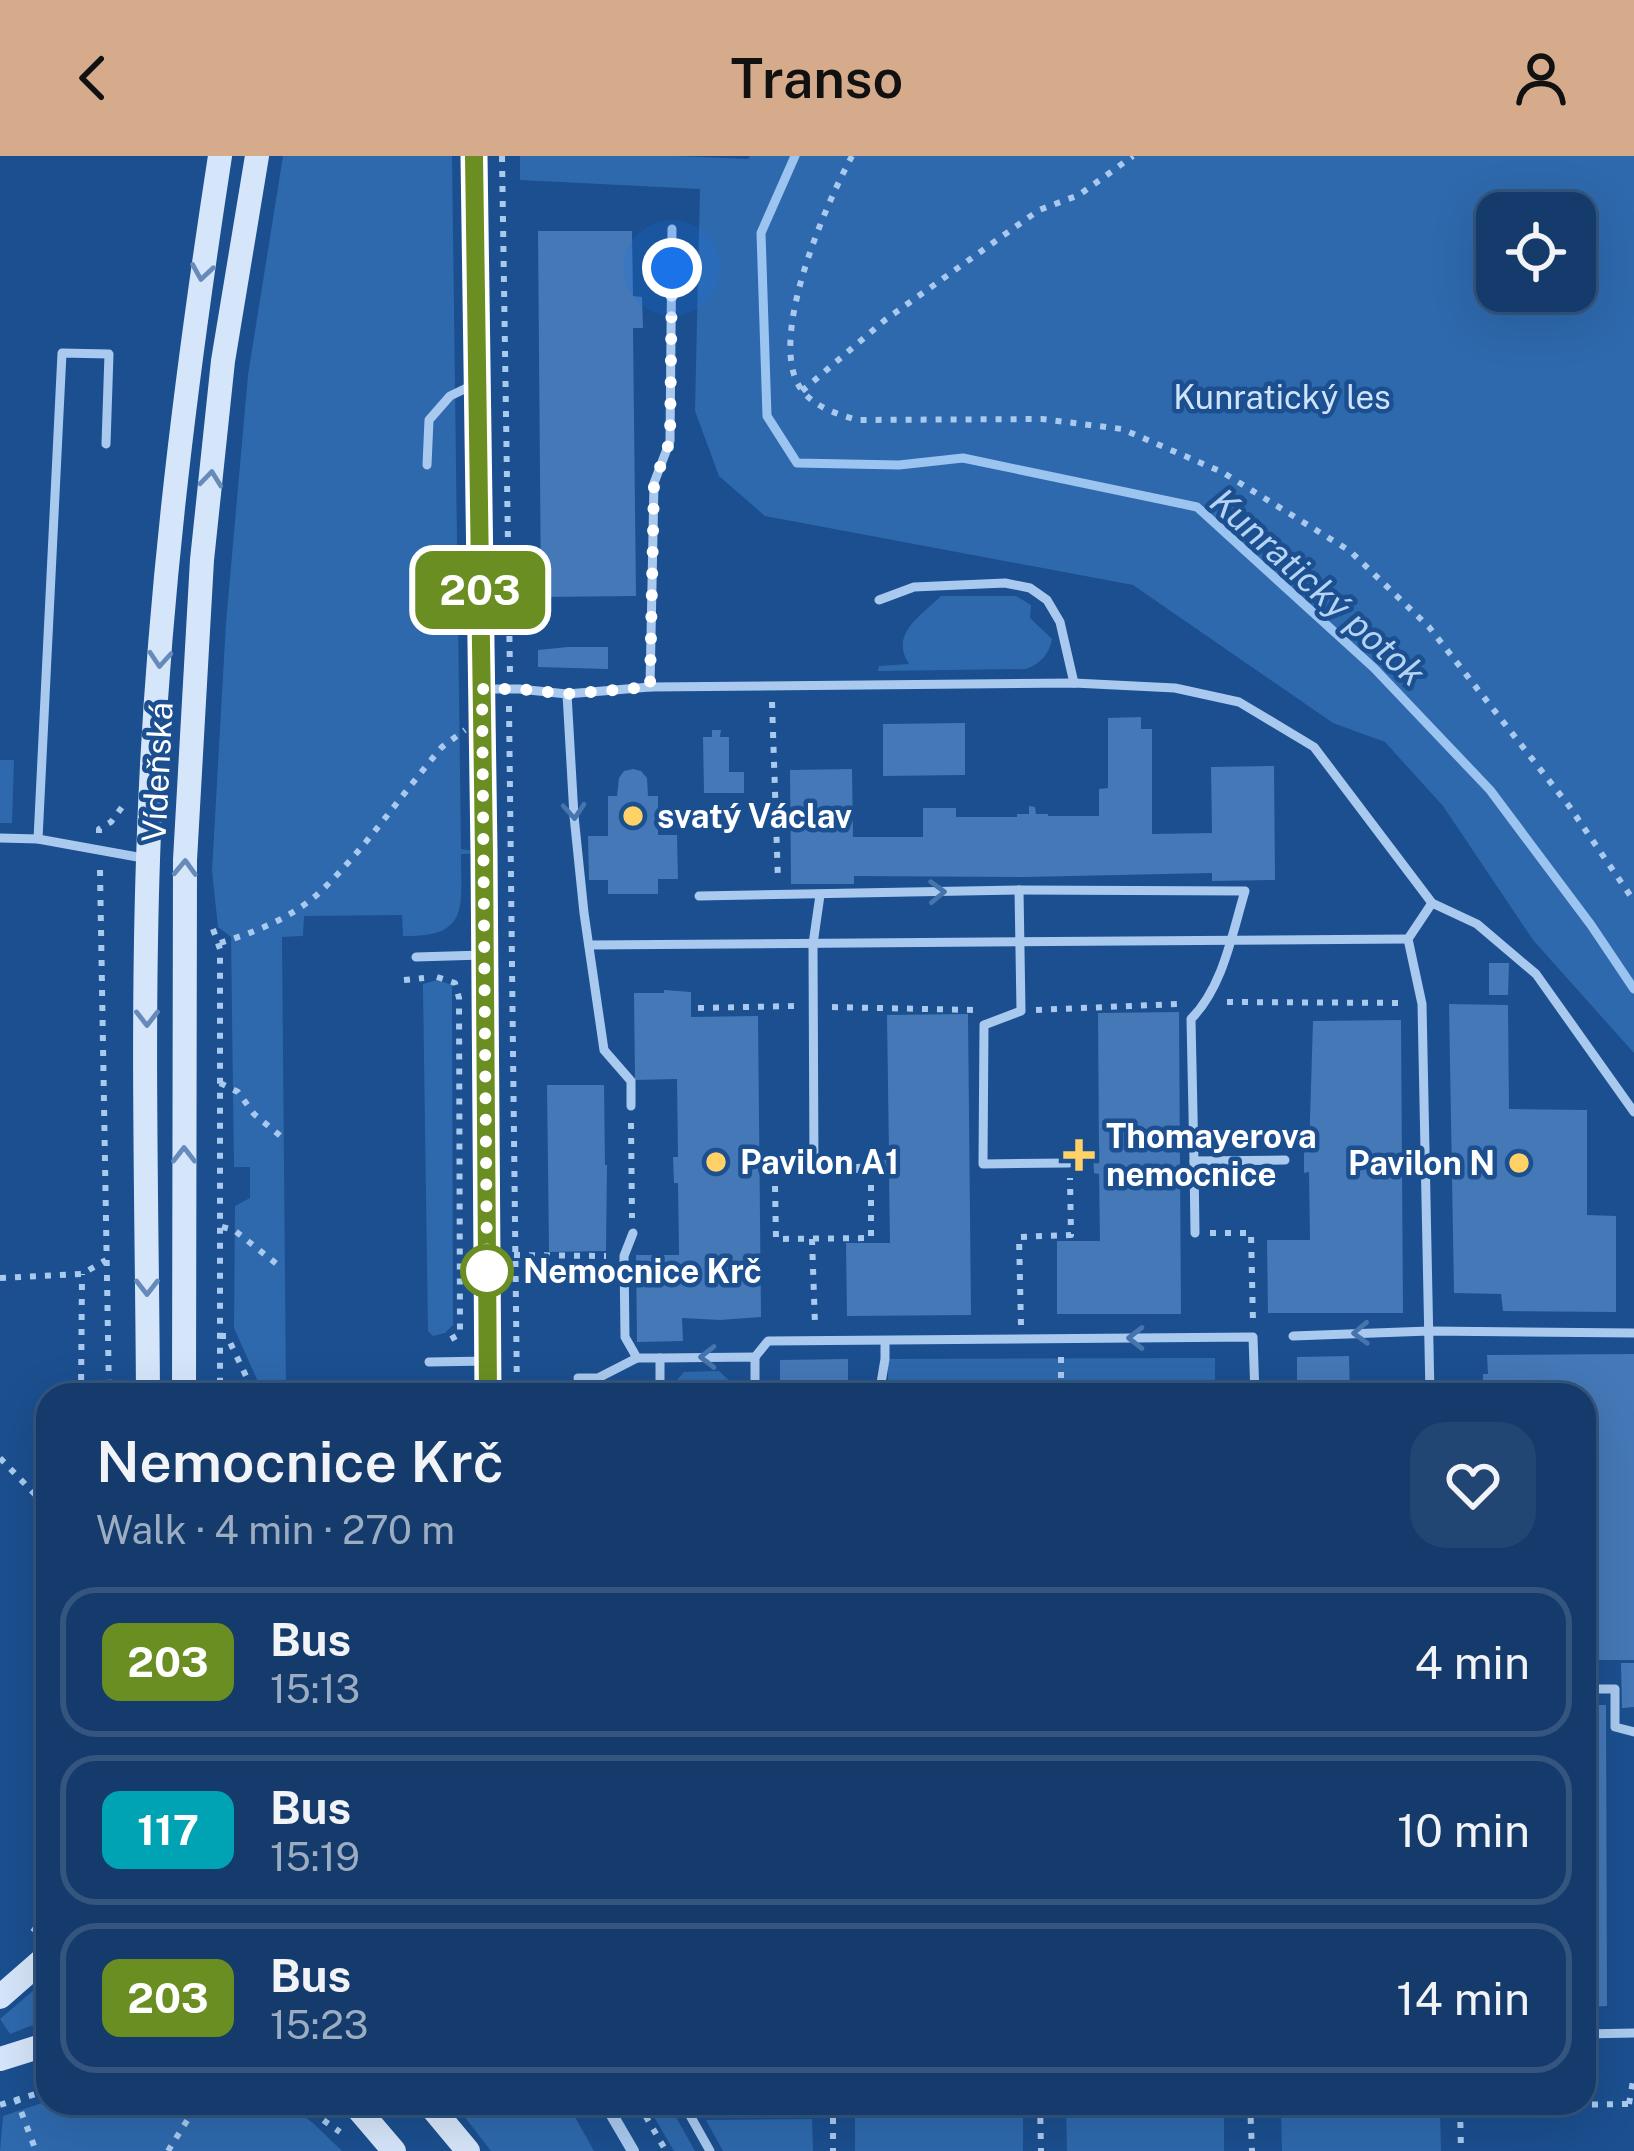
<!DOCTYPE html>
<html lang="en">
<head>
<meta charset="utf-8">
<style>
	body { margin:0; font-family:"Public Sans",sans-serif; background:#214673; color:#f1f3f6; height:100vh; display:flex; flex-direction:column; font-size:45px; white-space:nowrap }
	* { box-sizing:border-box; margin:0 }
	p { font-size:39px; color:#9dadc1 }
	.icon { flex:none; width:66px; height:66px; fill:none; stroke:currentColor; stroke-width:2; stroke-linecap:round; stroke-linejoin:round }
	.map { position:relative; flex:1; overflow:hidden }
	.drawer { position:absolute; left:36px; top:1227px; width:1560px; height:732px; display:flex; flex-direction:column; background:#143b6b; border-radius:36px; box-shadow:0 12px 48px #0002,0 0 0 3px #33557e }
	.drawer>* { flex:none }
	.badge { padding:0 24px; border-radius:18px; font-size:42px; line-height:78px }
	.controls { position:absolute; left:1476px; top:36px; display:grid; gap:24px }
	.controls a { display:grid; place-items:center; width:120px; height:120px; border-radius:24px; background:#143b6b; box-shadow:0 12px 48px #0002,0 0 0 3px #33557e; font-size:60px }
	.you { position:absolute; width:60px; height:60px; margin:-30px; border:9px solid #fff; border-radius:50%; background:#1a73e8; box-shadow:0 0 0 18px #1a73e833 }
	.map>.badge { position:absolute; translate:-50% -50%; box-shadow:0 0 0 6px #fff }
	.round { display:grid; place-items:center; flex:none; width:126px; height:126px; border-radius:36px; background:#214673 }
	.headline { display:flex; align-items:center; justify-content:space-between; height:204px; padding:0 60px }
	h1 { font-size:57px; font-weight:600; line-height:90px }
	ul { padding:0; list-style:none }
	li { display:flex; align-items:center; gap:36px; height:150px; margin:0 24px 18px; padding:0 36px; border:6px solid #33557e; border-radius:36px }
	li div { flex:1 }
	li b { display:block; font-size:45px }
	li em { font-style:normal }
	li .badge { min-width:132px; font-weight:700; text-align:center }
	header { display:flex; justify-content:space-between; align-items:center; height:156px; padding:0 60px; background:#d6ab8b; color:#111; font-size:54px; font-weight:600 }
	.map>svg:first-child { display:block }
</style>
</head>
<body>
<header><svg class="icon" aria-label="back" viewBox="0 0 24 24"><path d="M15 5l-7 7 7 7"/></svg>Transo<svg class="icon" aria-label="person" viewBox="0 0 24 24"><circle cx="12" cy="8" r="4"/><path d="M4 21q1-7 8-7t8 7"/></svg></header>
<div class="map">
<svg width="1634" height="1995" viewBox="0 0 1634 1995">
	<rect width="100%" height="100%" fill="#1b4f8f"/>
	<g fill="#2e69ad" fill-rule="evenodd">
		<path d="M283,0h169l9,693 24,4 -24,1c0,53 9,84 -58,82l-1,-21 -98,1 -1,20 -21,1 4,453h131v5h-153l-30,-67 1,-122 15,-8v-31h-16l-3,-230 -13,-10 -6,-56 14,-248 22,-248z"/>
		<path d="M520,0h159l69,3 2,-3h884v897l-101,-113 -90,-134 -58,-64 -52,-19 -200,-138 -368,-69 -46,-40 -24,-65 5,-222 -180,-9zM1497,57h78v78h-78z"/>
		<path d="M941,440h75l15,9 -1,13 22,21c-3,16 -11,24 -26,30l-148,2 1,-5 30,-2c-20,-30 12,-48 32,-68z"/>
		<path d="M0,604h14l-2,63h-12z"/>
		<path d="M437,824l15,5 1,340 -8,8 -12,3 -5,-5 -5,-342v-5z"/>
		<path d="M1215,1202v37h-327v-36z"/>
		<path d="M719,1215l20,19v5h-70v-6l15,-17z"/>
		<path d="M48,1822v41l-38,15 -10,-15z"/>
		<path d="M48,1945l238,2 27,20 29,28h-342l3,-35z"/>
		<path d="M454,1947h113l27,48h-103z"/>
		<path d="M646,1947h22l27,48h-21z"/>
		<path d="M1066,1947h158v48h-157z"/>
		<path d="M1440,1957l1,38h-159l-1,-36z"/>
		<path d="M1023,1961v34h-168v-33z"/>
		<path d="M812,1963l1,32h-90l-17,-31z"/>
	</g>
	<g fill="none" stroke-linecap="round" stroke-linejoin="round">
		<path stroke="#9cc4f0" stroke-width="9" d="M795,0l-34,77 6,183 30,47 102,2 64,-7 234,49 177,161 116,122 101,135 43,64"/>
	</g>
	<g fill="#4478b7">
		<path d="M538,75h94l1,65 9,1 1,31h-10l3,268 -95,1z"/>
		<path d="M568,491h40v22l-70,-2v-17z"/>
		<path d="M1141,561v12h11v105l60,-1 -1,-66 63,-1 1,114 -63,1v-8l-187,4 -171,-1v8h-63l-1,-114 62,-1 1,68h70v-29h33v9h61v-3h12v-8l6,1 1,7h12v2h51v-27l9,-1v-70z"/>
		<path d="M965,567v52l-82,1v-52z"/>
		<path d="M712,574h9l-1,7h9v35h15v21h-40l-1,-56h9z"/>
		<path d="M633,613l8,2 6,7 1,18h10v39h19l1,44h-20v15h-50v-14h-19l-1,-44h20v-40h9l2,-18 5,-7z"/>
		<path d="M1489,807h20l-1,32h-19z"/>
		<path d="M664,834l27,2v25l67,-1 3,301 -41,3 -38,-2 1,23 -46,1 -1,-87h43l-1,-72h-4l-1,-26h5l-1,-78 -42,1 -1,-87h30z"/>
		<path d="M1449,848l59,1 1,104 78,1v105l29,1v96l-113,-1 -2,-17 -47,-1z"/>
		<path d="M1179,856l2,302h-124v-73h43l-1,-67 -5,-1 -1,-20h6l-1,-140z"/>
		<path d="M968,858l3,301 -124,1 -1,-73h44l-1,-67h-6v-11l1,-10h5l-2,-140z"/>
		<path d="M1401,864l2,293h-135l-1,-73h43l-1,-68 -5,1v-21h5l4,-131z"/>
		<path d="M547,929h57l1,80h2l-1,86 -57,1z"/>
		<path d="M1634,1198v306h-50v-265h-96l-5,-2v-19h5l-1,-19z"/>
		<path d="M1349,1200l1,39h-53v-38z"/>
		<path d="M848,1203v36h-68v-35z"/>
		<path d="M1621,1507h13v44l-12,1z"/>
		<path d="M1584,1549h22l1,301 -23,1z"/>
	</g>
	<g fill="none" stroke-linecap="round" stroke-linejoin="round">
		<g stroke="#a9c9ee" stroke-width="6" stroke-dasharray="6 9" stroke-linecap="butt">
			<path d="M502,0l8,518"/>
			<path d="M852,0c-26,48 -86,184 -51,233 13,18 36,25 56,31l185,-1 80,10 100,43 128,79 79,76 140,179 65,95"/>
			<path d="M802,235l83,-71 154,-110 40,-15 54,-39"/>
			<path d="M772,546l6,179"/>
			<path d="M509,550l8,689"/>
			<path d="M99,677v-4l12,-7 14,-19"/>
			<path d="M100,714l9,525"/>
			<path d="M213,773l7,20v446"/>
			<path d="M220,787c35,-11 72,-25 100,-51 45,-43 81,-97 122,-145l23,-17"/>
			<path d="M437,821l18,6 4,15 1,336 -16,9"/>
			<path d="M404,824l20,-2"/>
			<path d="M1227,846l179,1"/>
			<path d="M832,851l142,3"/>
			<path d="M698,852l96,-2"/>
			<path d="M1036,854l142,-6"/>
			<path d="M220,927l18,9 16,22 30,25"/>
			<path d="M631,967l1,95"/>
			<path d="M775,1030l1,53 95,-1v-56"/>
			<path d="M222,1071l12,3 49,39"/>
			<path d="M1210,1077h41l2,89"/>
			<path d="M812,1083l3,86"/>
			<path d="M514,1099l92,1"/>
			<path d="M0,1122l82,-4 24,-14"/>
			<path d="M1021,1169l-2,-88 52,-2 -1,-57"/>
			<path d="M220,1180h7l28,59"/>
			<path d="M1061,1201v38"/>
			<path d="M81,1239l1,-121"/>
			<path d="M0,1302l48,50"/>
			<path d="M33,1776l15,-22"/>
			<path d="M16,1942l20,53"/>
			<path d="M299,1947l41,29"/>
			<path d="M638,1947l28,48"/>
			<path d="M833,1947v48"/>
			<path d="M1040,1947l1,48"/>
			<path d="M1250,1947l2,48"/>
			<path d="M1629,1948l5,-29"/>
			<path d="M0,1949l48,-15"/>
			<path d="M1460,1951l1,44"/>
			<path d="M707,1953h543l379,-5 5,5"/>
			<path d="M168,1995l30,-48"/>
		</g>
		<g stroke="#a9c9ee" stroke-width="9">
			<path d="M427,309l2,-45 21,-24 27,-13"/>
			<path d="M879,444l35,-13 91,-4 25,5 17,12 13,22 14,61"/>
			<path d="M650,531l4,-204 16,-42 2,-212"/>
			<path d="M482,533h37l48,5 83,-7 424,-4 101,5 64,14 75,45 118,156 45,21 59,50 98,138"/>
			<path d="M567,538l7,122 10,97 20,137 27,31v25"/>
			<path d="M0,682l38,1 105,19"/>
			<path d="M38,683l24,-486 47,1 -3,90"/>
			<path d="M1019,734l2,121 -37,14 -1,139 86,-1"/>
			<path d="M699,740l320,-6 226,1c-13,43 -22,96 -54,128l3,142 91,-1"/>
			<path d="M589,789l819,-6"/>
			<path d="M416,801l67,-2"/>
			<path d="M1194,1005l1,72"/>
			<path d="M814,1014l-1,-226 7,-49"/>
			<path d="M775,1015l96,-3"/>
			<path d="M633,1077l-9,23 1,81 12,21h23"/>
			<path d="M1293,1180l136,-5 205,2"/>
			<path d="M755,1201l13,-16 485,-4 2,58"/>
			<path d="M429,1206l59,-1"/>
			<path d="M578,1222h20l39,-20"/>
			<path d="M660,1239v-37l95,-1v38"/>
			<path d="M879,1239l6,-36v-18"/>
			<path d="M1430,1239l-8,-391 -14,-65 24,-36"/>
			<path d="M1584,1533h31v38l19,5"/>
			<path d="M1584,1878l50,-1"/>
			<path d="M683,1947l27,48"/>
		</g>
		<g stroke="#a9c9ee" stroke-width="12">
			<path d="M473,0l12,697 3,542"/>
			<path d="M605,1947l28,48"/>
		</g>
		<g stroke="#d6e6fa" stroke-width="24">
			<path d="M148,1239c-1,-178 -6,-357 0,-535 7,-237 36,-471 72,-704"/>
			<path d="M184,1239l1,-535 17,-300 21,-199 34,-205"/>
			<path d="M0,1841l48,-42"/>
			<path d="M0,1903l48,-15"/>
			<path d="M353,1947l41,48"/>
			<path d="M428,1947l40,48"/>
		</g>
	</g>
	<defs><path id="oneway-chevron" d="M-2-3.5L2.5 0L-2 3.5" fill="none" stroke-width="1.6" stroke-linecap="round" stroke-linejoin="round" transform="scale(3)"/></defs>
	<g stroke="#668bba">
		<use href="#oneway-chevron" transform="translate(202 116) rotate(99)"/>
		<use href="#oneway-chevron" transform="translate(211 323) rotate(-84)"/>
		<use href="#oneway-chevron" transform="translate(160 503) rotate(94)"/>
		<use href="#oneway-chevron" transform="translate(185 712) rotate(-88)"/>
		<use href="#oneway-chevron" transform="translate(147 862) rotate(90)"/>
		<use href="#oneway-chevron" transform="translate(184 999) rotate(-90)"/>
		<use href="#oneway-chevron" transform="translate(147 1131) rotate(90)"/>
	</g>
	<g stroke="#4674ac">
		<use href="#oneway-chevron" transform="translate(574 655) rotate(86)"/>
		<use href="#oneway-chevron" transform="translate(937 736) rotate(-2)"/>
		<use href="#oneway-chevron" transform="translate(1361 1177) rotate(178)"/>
		<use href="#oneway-chevron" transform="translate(1136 1182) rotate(180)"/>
		<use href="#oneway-chevron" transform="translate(708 1201) rotate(180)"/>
	</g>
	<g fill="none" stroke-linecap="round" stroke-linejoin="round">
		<g stroke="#fff" stroke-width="27">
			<path id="line" d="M474,0l10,697 4,542"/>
		</g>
		<use href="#line" stroke="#6b8e23" stroke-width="18"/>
		<path stroke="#fff" stroke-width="12" stroke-dasharray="0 21.6" d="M487,1115l-5,-582h37l48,5 83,-7 4,-204 16,-42 2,-173"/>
	</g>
	<g fill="#ffd166" stroke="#1b4f8f" stroke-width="4.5">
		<circle cx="633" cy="660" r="12"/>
		<path d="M1073 981h12v12h12v12h-12v12h-12v-12h-12v-12h12z"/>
		<circle cx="716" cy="1006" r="12"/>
		<circle cx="1519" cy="1007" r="12"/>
	</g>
	<circle fill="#fff" stroke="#6b8e23" stroke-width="6" cx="487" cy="1115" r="24"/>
	<g text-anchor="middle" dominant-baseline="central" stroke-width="9" stroke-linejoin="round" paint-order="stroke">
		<g font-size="33" fill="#cfe3fa" stroke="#1b4f8f">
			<text x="1282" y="241">Kunratický les</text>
		</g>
		<g font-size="33" fill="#fff" stroke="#1b4f8f">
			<text transform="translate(157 616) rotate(-87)">Vídeňská</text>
		</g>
		<g font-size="33" font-weight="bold" fill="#fff" stroke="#1b4f8f" text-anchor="start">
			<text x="657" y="660">svatý Václav</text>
			<text x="1106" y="980">Thomayerova<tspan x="1106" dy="38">nemocnice</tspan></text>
			<text x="740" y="1006">Pavilon A1</text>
			<text x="1495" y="1007" text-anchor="end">Pavilon N</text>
		</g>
		<g font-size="33" font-weight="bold" fill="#fff" stroke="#1b4f8f" text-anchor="start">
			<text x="523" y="1115">Nemocnice Krč</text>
		</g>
		<g font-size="36" font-style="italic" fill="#b5d3f5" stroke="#1b4f8f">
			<text transform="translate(1318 431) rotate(42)">Kunratický potok</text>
		</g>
	</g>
</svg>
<div class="controls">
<a><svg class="icon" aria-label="locate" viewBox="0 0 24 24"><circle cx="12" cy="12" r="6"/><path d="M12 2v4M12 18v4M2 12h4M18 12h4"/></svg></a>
</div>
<div class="you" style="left:672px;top:112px"></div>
<b class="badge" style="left:480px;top:434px;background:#6b8e23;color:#fff">203</b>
<section class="drawer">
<div class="headline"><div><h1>Nemocnice Krč</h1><p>Walk · 4 min · 270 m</p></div><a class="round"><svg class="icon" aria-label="heart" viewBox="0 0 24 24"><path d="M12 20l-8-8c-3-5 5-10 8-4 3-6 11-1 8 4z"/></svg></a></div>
<ul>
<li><span class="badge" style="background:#6b8e23;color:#fff">203</span><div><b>Bus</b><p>15:13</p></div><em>4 min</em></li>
<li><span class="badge" style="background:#00a3b4;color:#fff">117</span><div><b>Bus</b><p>15:19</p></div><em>10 min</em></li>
<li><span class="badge" style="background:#6b8e23;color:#fff">203</span><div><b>Bus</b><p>15:23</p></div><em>14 min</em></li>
</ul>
</section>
</div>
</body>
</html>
